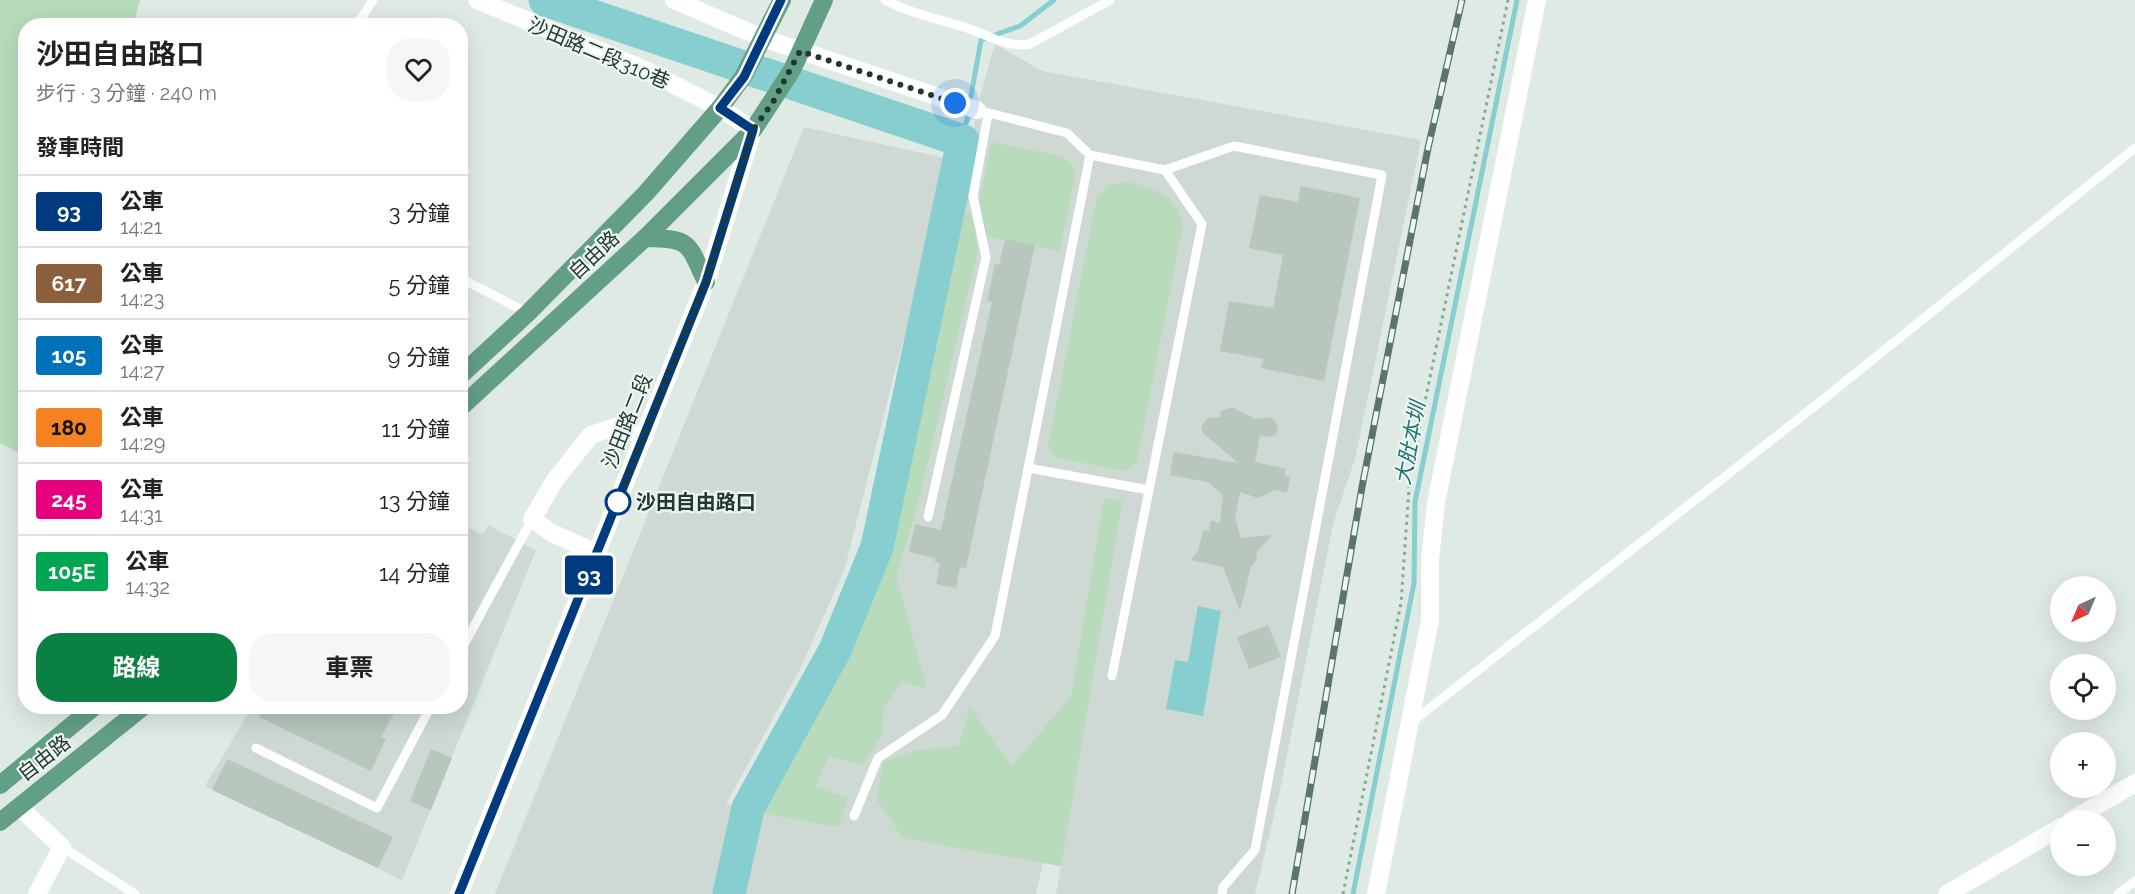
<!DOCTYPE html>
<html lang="zh-TW">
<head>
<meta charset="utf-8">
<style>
	body { margin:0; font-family:Raleway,"Noto Sans TC",sans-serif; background:#f6f6f6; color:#222; height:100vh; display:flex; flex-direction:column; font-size:22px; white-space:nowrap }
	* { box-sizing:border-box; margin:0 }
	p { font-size:20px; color:#767676 }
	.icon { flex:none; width:33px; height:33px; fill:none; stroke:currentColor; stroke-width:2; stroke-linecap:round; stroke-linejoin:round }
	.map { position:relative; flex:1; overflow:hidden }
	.details { position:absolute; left:18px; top:18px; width:450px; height:696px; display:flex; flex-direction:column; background:#fff; border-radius:24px; box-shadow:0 6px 24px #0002 }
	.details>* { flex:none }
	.badge { padding:0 12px; border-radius:4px; font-size:21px; line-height:39px }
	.needle { width:39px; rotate:224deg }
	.fabs { position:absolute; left:2050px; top:576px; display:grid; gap:12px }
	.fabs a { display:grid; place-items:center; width:66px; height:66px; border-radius:50%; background:#fff; box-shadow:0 6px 24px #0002; font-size:30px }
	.you { position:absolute; width:30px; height:30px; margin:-15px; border:4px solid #fff; border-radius:50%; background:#1a73e8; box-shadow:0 0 0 9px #1a73e833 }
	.map>.badge { position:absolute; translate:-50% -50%; box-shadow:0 0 0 3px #fff }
	h2 { padding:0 18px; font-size:22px; line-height:54px }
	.round { display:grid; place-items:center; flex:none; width:63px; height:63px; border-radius:24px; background:#f6f6f6 }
	.headline { display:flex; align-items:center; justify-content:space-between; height:102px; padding:0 18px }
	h1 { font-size:28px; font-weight:700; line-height:45px }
	.button { display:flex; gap:12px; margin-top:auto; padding:12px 18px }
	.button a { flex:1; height:69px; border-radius:24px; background:#0b8043; color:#fff; font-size:24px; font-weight:700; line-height:69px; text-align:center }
	.button a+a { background:#f6f6f6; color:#222 }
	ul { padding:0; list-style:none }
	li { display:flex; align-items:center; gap:18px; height:72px; padding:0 18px; border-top:2px solid #e0e0e0 }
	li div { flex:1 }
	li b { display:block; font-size:22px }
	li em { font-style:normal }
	li .badge { min-width:66px; font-weight:700; text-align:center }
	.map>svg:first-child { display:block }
</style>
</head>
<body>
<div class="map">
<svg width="2135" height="894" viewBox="0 0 2135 894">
	<rect width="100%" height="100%" fill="#deeae3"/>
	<g fill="#cdd9d2">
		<path d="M995,44l47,27 379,69 -66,319 -22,65 -53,266 -25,104h-199l5,-28 -18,-3 -7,31h-541l309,-767 141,31 -5,38 -96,375 -44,98 -74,135 38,10 124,-255 92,-463z"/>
		<path d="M461,524l22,11 5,-10 48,25 -134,330 -197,-94 47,-79 208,-1z"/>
	</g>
	<g fill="#b7dbbb">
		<path d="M0,0h140l-7,25 -107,1 -1,430 -25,-13z"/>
		<path d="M991,142l70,14 15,13 -16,82 -85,-17 3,16 -59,250 -23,76 31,113 -26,-8 -17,27 -1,25 -20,32 -34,-9 -14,30 33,13 -10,28 -88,-16 74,-131 42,-95 73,-349 31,-25 4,17z"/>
		<path d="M1129,182c31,10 43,9 54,42l-46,237 -13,10 -70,-14 -6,-10 49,-250 12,-12z"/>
		<path d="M1104,498l18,3 -61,365 -158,-28 -26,-38 6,-38 31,-11 45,-5 11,-39 41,60 60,-71z"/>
	</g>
	<path fill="#86cecf" d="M1198,606l23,5 -18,105 -37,-7 9,-49 13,2z"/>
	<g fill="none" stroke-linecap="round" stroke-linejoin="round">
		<g stroke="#86cecf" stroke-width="5">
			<path d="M963,141l18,-101 39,-14 34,-26"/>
			<path d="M1353,894l61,-311 1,-81 102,-502"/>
		</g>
		<path stroke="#86cecf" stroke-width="33" d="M545,0l418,141 -86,406 -42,103 -87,158 -19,86"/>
	</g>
	<g fill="#b7c7be">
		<path d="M1301,186l59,12 -36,183 -63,-13 2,-9 -43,-8 9,-50 44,7 10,-53 -34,-7 11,-53 38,7z"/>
		<path d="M1005,239l30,6 -69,323 -6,-1 -4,21 -20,-4 4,-21 -5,-1v-4l-26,-6 6,-28 26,6 51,-228 -5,-1 8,-37 4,1z"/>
		<path d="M1232,407l24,12 14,-2 5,3 3,10 -3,5 -6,2 -9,-2 -5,27 31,7 -1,7 5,1 -3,16 -12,-3 -17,8 -18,-6 -5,26 6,20 31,-3 -16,18 1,6 -6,8 -11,44 -17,-44 -32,-7 7,-9 5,-21 6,1 2,-11 9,3 3,-28 -15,-13 -38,-7 4,-23 64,11 -35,-30 -2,-6 7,-9 12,-1 1,-6z"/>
		<path d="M1268,625l13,32 -32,12 -12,-32z"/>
		<path d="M264,706h54l13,7 4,-7h63l-17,31 5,2 -15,32 -112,-54z"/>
		<path d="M431,749l21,9 -21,52 -21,-9z"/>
		<path d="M227,759l166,78 -15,31 -166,-78z"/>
	</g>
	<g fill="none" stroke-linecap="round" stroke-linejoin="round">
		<path stroke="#7fad98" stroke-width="3" stroke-dasharray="3 4.5" stroke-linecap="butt" d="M1343,894l58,-291 9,-129 98,-474"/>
		<g stroke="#fff" stroke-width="9">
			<path d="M885,0c27,14 50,18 79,27 22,7 42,21 66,17l80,-44"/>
			<path d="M356,26l17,-26"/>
			<path d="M977,110l90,23 23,22 75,15 37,54 -90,452"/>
			<path d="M1165,170l69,-24 148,29 -127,675 -32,37 -1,7"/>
			<path d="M460,278l68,35"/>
			<path d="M1028,468l121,22"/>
			<path d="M928,517l58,-260 -13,-61 15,-82"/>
			<path d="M460,652l72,-133"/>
			<path d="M1412,722l408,-320 315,-254"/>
			<path d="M256,748l121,60 54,-102"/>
			<path d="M854,816l24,-58 64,-43 53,-79 95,-481"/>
			<path d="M62,847l73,47"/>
			<path d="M2118,894l17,-13"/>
		</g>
		<g stroke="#fff" stroke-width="18">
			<path d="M477,0l164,68 79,40"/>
			<path d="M674,0l89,38 214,72"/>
			<path d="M598,554l-46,-21 -20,-14 23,-39 36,-45 27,-9 27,11"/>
			<path d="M19,807l43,40 -25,47"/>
			<path d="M2072,820l63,-37"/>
			<path d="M1376,894l54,-274v-60l6,-57 101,-503"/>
			<path d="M1947,894l114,-67"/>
		</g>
		<path stroke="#fff" stroke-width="18" d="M459,894l247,-612 47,-152 -33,-22"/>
		<g stroke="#639f87" stroke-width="18">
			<path d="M645,238c46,1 42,3 61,44"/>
			<path d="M460,376l68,-63 118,-120 74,-85 23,-31 39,-77"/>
			<path d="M460,408l185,-170 108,-108 39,-60 32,-70"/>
			<path d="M0,785l95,-79"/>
			<path d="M0,822l144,-116"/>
		</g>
		<g stroke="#5a756a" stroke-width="7">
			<path id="rail" d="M1292,894l70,-407 66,-339 34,-148"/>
		</g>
		<use href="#rail" stroke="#eef6f1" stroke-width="4.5" stroke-dasharray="14" stroke-linecap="butt"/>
	</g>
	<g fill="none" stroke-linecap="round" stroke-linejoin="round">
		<g stroke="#fff" stroke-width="14">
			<path id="line" d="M459,894l247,-612 47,-152 -33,-22 24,-31 37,-77"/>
		</g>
		<use href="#line" stroke="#003b80" stroke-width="9"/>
		<path stroke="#20392f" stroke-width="6" stroke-dasharray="0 10.8" d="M618,502l88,-220 47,-152 20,-28 27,-51 155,52"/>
	</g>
	<circle fill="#fff" stroke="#003b80" stroke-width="3" cx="618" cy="502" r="12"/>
	<g text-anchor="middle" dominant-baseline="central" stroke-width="4.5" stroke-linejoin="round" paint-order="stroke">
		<g font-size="20" fill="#20392f" stroke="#eef6f1">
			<text transform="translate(599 53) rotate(23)">沙田路二段310巷</text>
			<text transform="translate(594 255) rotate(-43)">自由路</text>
			<text transform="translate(627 421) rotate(-68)">沙田路二段</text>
			<text transform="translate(44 758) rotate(-38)">自由路</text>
		</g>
		<g font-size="20" font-weight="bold" fill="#20392f" stroke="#eef6f1" text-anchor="start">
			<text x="636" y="502">沙田自由路口</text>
		</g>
		<g font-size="21" font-style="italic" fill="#1b7173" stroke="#eef6f1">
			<text transform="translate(1410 443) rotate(-79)">大肚本圳</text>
		</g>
	</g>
</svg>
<div class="fabs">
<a><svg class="needle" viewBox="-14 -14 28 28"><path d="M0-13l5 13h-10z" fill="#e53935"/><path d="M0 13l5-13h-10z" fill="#767676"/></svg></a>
<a><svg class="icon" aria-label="locate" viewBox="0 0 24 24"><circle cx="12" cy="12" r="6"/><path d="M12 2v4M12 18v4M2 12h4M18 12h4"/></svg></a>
<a>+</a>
<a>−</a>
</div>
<div class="you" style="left:955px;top:103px"></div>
<b class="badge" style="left:589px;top:575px;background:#003b80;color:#fff">93</b>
<section class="details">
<div class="headline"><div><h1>沙田自由路口</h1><p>步行 · 3 分鐘 · 240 m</p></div><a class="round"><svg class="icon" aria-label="heart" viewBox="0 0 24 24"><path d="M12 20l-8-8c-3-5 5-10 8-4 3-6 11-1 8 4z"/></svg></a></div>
<h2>發車時間</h2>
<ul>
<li><span class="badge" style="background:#003b80;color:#fff">93</span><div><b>公車</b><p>14:21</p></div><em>3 分鐘</em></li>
<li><span class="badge" style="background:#8b5e3c;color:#fff">617</span><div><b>公車</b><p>14:23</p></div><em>5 分鐘</em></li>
<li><span class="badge" style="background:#0072bc;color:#fff">105</span><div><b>公車</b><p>14:27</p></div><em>9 分鐘</em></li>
<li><span class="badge" style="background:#f58220;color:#111">180</span><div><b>公車</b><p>14:29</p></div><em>11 分鐘</em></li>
<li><span class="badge" style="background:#e6007e;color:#fff">245</span><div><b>公車</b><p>14:31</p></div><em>13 分鐘</em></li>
<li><span class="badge" style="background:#00a651;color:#fff">105E</span><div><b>公車</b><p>14:32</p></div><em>14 分鐘</em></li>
</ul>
<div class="button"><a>路線</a><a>車票</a></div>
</section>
</div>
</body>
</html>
